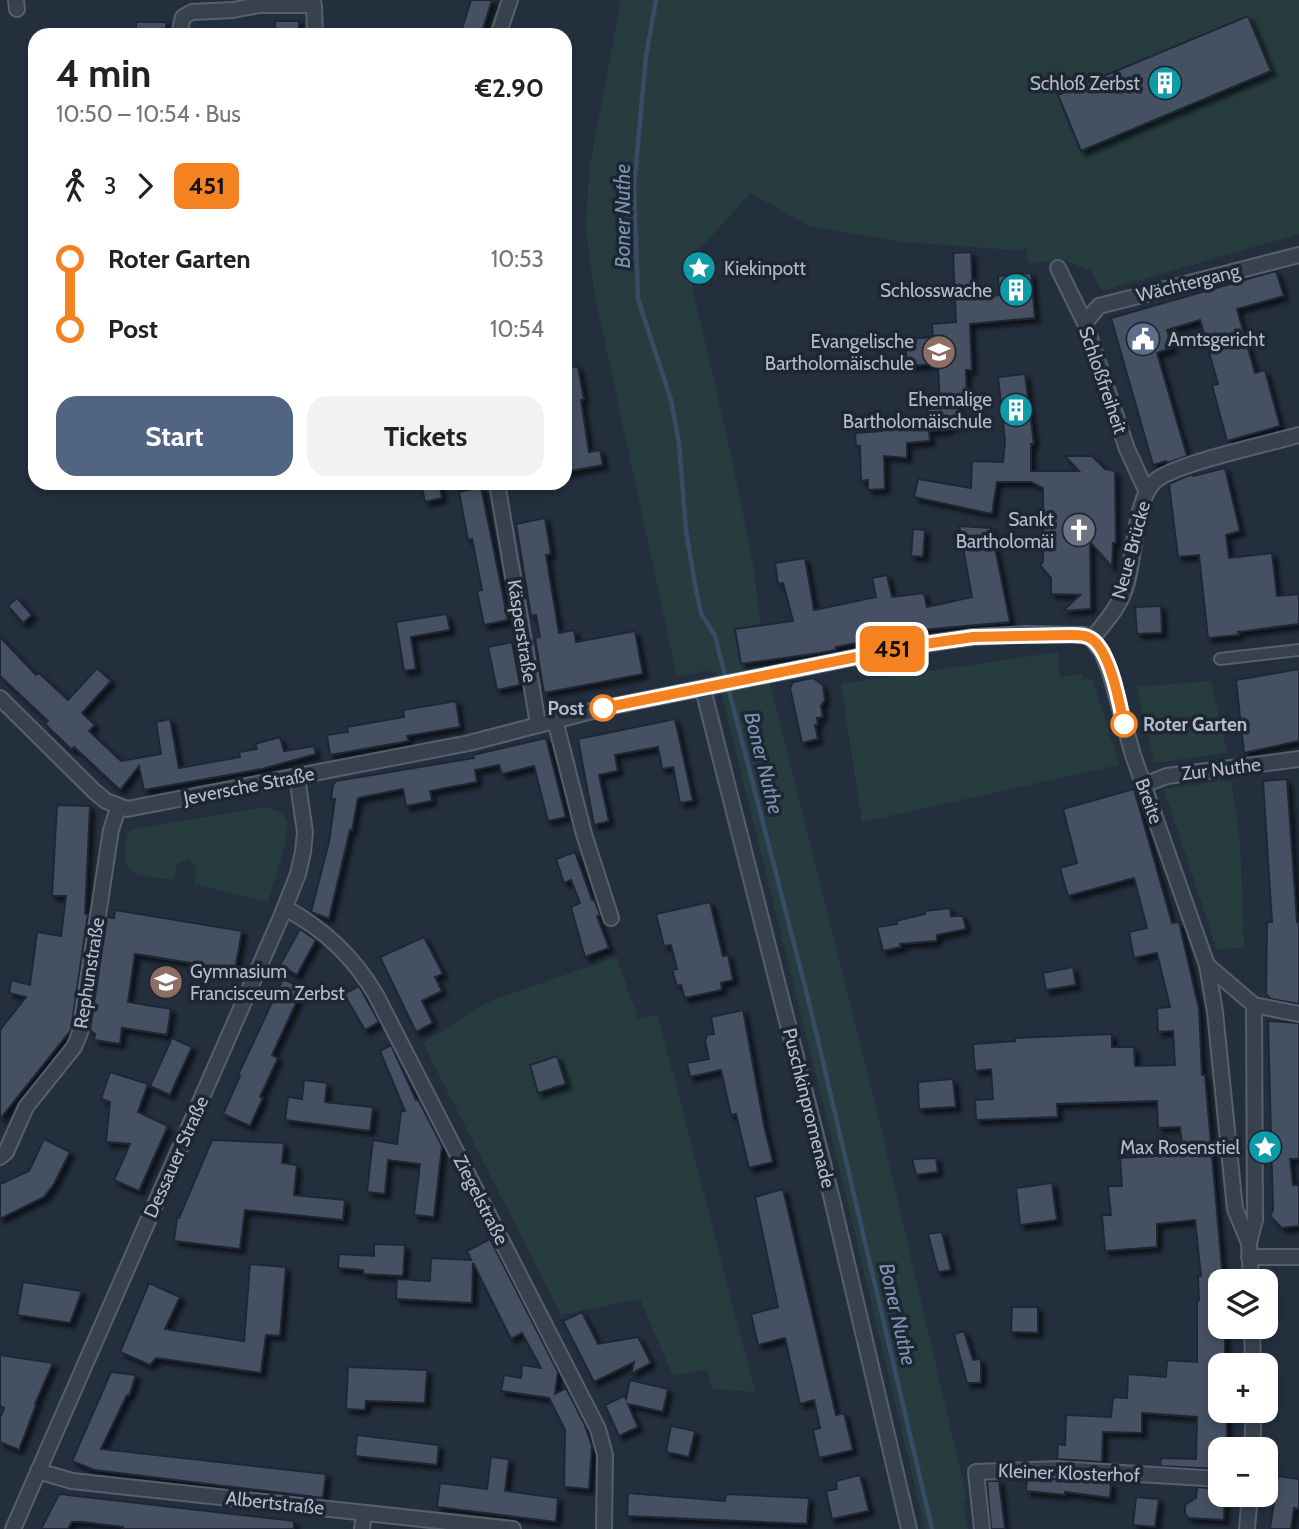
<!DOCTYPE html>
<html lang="en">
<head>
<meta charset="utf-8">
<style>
	body { margin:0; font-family:Cabin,sans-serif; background:#f2f2f2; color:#222; height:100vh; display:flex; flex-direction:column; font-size:26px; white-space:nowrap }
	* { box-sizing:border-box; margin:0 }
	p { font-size:23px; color:#767676 }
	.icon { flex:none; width:38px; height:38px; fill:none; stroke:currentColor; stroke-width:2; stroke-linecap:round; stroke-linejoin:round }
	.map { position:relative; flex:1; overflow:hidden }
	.drawer { position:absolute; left:28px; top:28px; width:544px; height:462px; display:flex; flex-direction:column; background:#fff; border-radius:21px; box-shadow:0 4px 10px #0003 }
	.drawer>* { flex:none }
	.badge { padding:0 14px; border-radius:10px; font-size:24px; line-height:46px }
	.tools { position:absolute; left:1208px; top:1269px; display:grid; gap:14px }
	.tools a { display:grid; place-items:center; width:70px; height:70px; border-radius:14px; background:#fff; box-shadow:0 4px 10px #0003; font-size:35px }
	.map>.badge { position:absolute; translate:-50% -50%; box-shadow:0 0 0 4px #fff }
	.legs { display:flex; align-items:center; gap:10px; height:77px; padding:0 28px; font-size:23px }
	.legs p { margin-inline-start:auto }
	.head { display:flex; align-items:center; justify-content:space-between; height:119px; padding:0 28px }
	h1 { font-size:38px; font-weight:700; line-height:52px }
	.primary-button { display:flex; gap:14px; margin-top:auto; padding:14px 28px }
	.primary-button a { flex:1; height:80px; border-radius:21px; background:#516482; color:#fff; font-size:28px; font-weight:700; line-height:80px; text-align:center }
	.primary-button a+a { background:#f2f2f2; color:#222 }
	ul { padding:0 28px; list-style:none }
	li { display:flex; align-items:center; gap:24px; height:70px; font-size:26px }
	li i { display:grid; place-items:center; width:10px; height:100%; margin:0 9px; background:currentColor }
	li i::after { content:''; width:18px; height:18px; margin:-9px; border:5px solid; border-radius:50%; background:#fff }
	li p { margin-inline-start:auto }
	li:first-child i { background:linear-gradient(#0000 50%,currentColor 0) }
	li:last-child i { background:linear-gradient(currentColor 50%,#0000 0) }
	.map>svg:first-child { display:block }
</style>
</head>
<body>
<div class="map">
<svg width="1299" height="1529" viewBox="0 0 1299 1529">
	<defs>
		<filter id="shadow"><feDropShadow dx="4.5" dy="4.5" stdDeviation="2" flood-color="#0009"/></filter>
	</defs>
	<rect width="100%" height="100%" fill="#242f3e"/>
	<g fill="#263c3f">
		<path d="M621,0h678v234l-197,57 -11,-20 -27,-11 -36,3 -2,-15 -13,2 -107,-8 -97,-16 -58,-33 -61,66v18c22,96 46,192 63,289 7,42 10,85 19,127l113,452 82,354 -4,4 5,26h-43l-79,-333 -130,-524 -14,-1 -25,6 -82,-381 -9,-68 3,-57z"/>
		<path d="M1058,652l2,25 22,-3 1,5 10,1 26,85 -257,57 -21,-138z"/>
		<path d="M1211,681l16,72 -73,10 -17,-76z"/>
		<path d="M1231,780l9,59 4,108 -27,3 -53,-161z"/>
		<path d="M265,807c9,2 19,5 22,15 4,11 -15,65 -19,80l-74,-18 3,-16 -8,-9 -12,4 -4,17 -37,-5 -12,-13 3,-26 3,-6z"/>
		<path d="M617,957l21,62 20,-4 97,377 -42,-3 -7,-20 -33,7 -33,-77 -79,16 -138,-272 69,-43z"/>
	</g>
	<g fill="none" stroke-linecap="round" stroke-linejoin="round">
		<path stroke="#394c67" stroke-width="4.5" d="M656,0l-10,56 -12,131 4,112 33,101 8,43 7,88 9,53 6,29 14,23 94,366 123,527"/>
	</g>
	<g fill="#455162" stroke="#1f2835" stroke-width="2" filter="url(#shadow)">
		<path d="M471,0h21l-11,35h-21z"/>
		<path d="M1248,16l23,55 -190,80 -23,-56z"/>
		<rect x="275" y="21" width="24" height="14"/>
		<rect x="136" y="22" width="30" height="13"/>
		<path d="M971,252l2,46 26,-3 -1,-19 33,-3 4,45 -65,6 2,46h-6l1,29h-9l1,27h-11v4l-19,1 -2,-22 13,-1 -2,-44 -31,2 -2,-27 28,-2 -1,-13 24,-2 -3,-69z"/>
		<path d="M1276,271l8,25 -47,13 18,64 10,-3 15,56 -53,15 -15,-56 6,-1 -18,-64 -33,10 5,18 -15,5 30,103 -20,7 -1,-2 -13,4 -42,-147z"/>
		<path d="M578,366l6,34h-3l8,52 11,-2 3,15 -38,7v-104z"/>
		<path d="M1025,374l9,70h-3v27h48l-14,-15h27l13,13 10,2 1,72h-3l-1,24 -22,-25 1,67 -28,2 17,-16 -29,-1v-16l-11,-13 3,-3v-74l-12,-6h-34l-5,32 -78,-17 4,-18 53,9 1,-27 31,1 2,-21 -7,-64z"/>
		<path d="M928,421l2,20 -23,2v15l-23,-2 1,33 -17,1v-10l-7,1 -1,-35h-4l-1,-13 27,-2v-4h25l-1,-5z"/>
		<path d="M1225,468l15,63 -14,4 3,23 43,-5 5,43 22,-2v30l-61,8 1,3 -31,3 -9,-83 -21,2 -9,-73 23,-10 1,2z"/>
		<path d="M421,483h18l3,15 -17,4z"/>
		<path d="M481,487l27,133 -24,5 -7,-34 5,-1 -10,-51 -4,1 -9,-48z"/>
		<path d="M545,518l6,36 -5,1 13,78 15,-3 2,12 59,-11 8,43 -99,19 -9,-55 5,-1 -4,-22 -5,1 -15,-92z"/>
		<path d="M959,526l32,2 19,94 -89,8 -85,17v3l-16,3 -79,11 -6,-35 58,-8 -10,-38 -5,1 -3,-21 30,-5 9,52 62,-13 -4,-19 15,-3 5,22 32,-4 3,14 45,-10z"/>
		<path d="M913,529l12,1 -2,27 -12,-1z"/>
		<path d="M17,598l15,17 -9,8 -15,-17z"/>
		<path d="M1161,606l1,27 -25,1 -2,-27z"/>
		<path d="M447,614l3,16 -39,7 5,32 -12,2 -8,-49z"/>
		<path d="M0,637l36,38 3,-2 29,27 29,-32 14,13 -29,32 13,12 -6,6 32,30 40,-7 -5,-32 14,-3 9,49 61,-11 -1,-5 18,-3 -2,-5 25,-7 4,14 30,-5 2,8 -54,15 -118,21 -5,-24 -19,24 -46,-43 -2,3 -27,-26 3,-3 -48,-45z"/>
		<path d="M512,642l8,43 -23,5 -9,-43z"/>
		<path d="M1299,669v72l-55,12 -8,-73z"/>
		<path d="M813,678l10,7 2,15 -4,6 2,11 -6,1 1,7h-3l3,14 -16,4 -12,-55 3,-6z"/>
		<path d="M456,701l4,26 -53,9 2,5 -79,14 -3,-20 21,-3 -1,-5 57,-10 -1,-7z"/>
		<path d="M675,719l18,82 -13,2 -7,-36 -11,2 -4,-22 -43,8 3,16 -19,4 10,46 -15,4 -16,-86z"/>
		<path d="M546,738l20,79 -18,4 -14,-55 -32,8 -3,-9 -24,5 2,12 -47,9 2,10 -26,5 -3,-17 -45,9 -6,33 -2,-1 -21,89 -18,-7 18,-70 6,-43h-4l2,-14 3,-4 138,-23 -1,-3z"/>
		<path d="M1287,779l10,143h2v82l-28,-5 -5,-5 1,-72h5l-9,-141z"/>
		<path d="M1134,789l38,134 7,-1 20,87 3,66h3l18,206h-3v45h5v39h-5v45h7v39h-7v20l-60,-3 1,-8 35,1 1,-42 -55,-4v20l-39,-1 -1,30 -45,-3 1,-15 7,1 1,-30 45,2 2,-20 14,1 1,-24 38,3 1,-17 30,2v-63l2,1 -1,-24h3l-6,-56 -38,4v23l-52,4 -3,-36h9l-3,-29h14l-2,-28 63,-4 -3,-27 -22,1 -1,-27 -100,3 1,13 -82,3 -1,-20 18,-1 -2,-30 -16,2 -2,-27 42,-3v-3l97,-4v13h22l1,19 40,-1 -2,-34 -15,1 -1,-24 13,-1 -13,-54 -23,5 -5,-26 18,-4 -13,-50 -66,18 -8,-28 17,-5 -14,-54z"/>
		<path d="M57,805l33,1 -5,108h3l-17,116 -71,89v-89l26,-33 -17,-4 2,-13 19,5 7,-53 24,4 5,-40h-14z"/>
		<path d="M575,852l17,48 2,-1 6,16 -3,1 12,32 -24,9 -14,-50 9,-4 -9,-23 -7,3 -8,-24z"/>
		<path d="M710,902l13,54 5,-1 5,25 -12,3 1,7 -37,8 -4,-13 -4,1 -5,-16 5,-1 -6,-24 -7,1 -8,-32z"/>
		<path d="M950,908l1,8h12l3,13 -29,6v6l-37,3 1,3 -18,4 -6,-24 20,-3 -1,-3 29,-7v-3z"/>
		<path d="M115,910l127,21 -7,39 -100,-16 -7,48 43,7 -4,26 -45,-7 -2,16 -26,-4 1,-6 -5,-4 17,-113 7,1z"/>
		<path d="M300,929l16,11 -19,35 -17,-10z"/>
		<path d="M424,937l19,37 -8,3 7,14 -20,10 11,22 -17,9 -36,-75z"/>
		<path d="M1073,967l3,18 -30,5 -3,-17z"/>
		<path d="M283,979l20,9 -31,67 6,3 -18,39 3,1 -13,28 -27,-12 17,-38 -2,-1z"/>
		<path d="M359,986l20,36 -14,8 -21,-36z"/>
		<path d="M743,1010l21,115 9,37 -24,6 -13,-54 -5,1 -10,-45 -31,7 -3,-14 22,-4 -4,-18 2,-6 7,-1 -3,-17z"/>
		<path d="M1268,1021l31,2v136h-9l3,26h6v41l-17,2 -12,-12 3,-6z"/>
		<path d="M172,1038l20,9 -22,48 -20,-9z"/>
		<path d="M391,1045l25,55 2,-1 24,47 -8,71 -20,-2 6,-51 -32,-4 -3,34 -18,-2 6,-52 24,4 4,-33h4l-25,-60z"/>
		<path d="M557,1056l9,28 -28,9 -8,-28z"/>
		<path d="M110,1072l38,12 -10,28 30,14 -29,65 -25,-11 16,-36 -24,-2 4,-40 -9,-3z"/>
		<path d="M953,1079l3,28 -37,2 -1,-27z"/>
		<path d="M304,1080l23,3 -2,19 48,5 -3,24 -85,-11 3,-23 14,2z"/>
		<path d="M44,1139l26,13 -16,32 -10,13 -44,22v-35l29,-13z"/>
		<path d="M212,1140l72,3 -2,20 15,2 -3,30 51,5 -2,20 -98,-10 -5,39 -66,-8 3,-23h2z"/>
		<path d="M936,1158l2,14 -22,3 -4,-16z"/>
		<path d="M1052,1183l5,37 -37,5 -4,-37z"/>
		<path d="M783,1189l53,226 8,-2 9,37 -34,8 -6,-28 7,-2 -6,-28 -14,4 -15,-66 -27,7 -7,-31 27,-7 -23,-110z"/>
		<path d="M942,1232l9,38 -13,2 -10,-38z"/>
		<path d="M490,1239l68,133 -3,22 11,-6 18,35 8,23 -3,43 -25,-2 1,-57 -16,-32 -48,-7 3,-16 17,3 1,-13 19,3 -19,-35 -11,6 -38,-76 -1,40 -76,-4 1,-20 33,2 1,-23 40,2 -4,-9z"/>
		<path d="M374,1244l31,1 -2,31 -40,-2v-4l-25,-2 1,-14 35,2z"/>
		<path d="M250,1264l36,3 -6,69 -14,-1 -5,38 -105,-15 -6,7 -30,-13 29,-69 31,14 -15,32 79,12z"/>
		<path d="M23,1282l59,9 -12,32 -53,-8z"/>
		<path d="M1012,1307h26v26l-27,-1z"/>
		<path d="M582,1312l16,32 40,-7 13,26 -20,11 3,-12 -40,20 -31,-61z"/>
		<path d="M964,1331l9,29 8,-1v24h-14l-13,-49z"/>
		<path d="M0,1355l53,8 -18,41 1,1 -17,45 -19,-8v-24l4,-10 -4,-2z"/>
		<path d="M348,1367l79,3 -2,33 -59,-2 -1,9 -19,-1z"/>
		<path d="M111,1372l25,3 -7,21 -2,-1 -26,54 225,25 -3,24 -229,-28 -22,-9z"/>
		<path d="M630,1380l38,9 -5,23 -35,-8 10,23 -19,9 -14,-31 19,-9 2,3z"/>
		<path d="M671,1426l24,5 -6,26 -23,-5z"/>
		<path d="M357,1435l82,10 -2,20 -82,-9z"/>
		<path d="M491,1457l18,2 -4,32 53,7 -2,24 -119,-15 3,-24 47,6z"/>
		<path d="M860,1475l9,36 -37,8 -6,-28 11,-2 -1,-8z"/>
		<path d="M1278,1476l21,3v30l-5,-1 -3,21h-21z"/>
		<path d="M1057,1479l54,4 -1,15 -45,-6v3l-39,-4 1,-11z"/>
		<path d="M987,1481h12l6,48h-14z"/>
		<path d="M1197,1487l23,2v5h5l-1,26 -35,-2 -4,-4v-9l11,-7z"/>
		<path d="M628,1493l97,8 1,-7 83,4 -2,26 -180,-8z"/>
		<path d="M59,1494l235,27v8h-172l1,-2 -41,-5h-10l-4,7h-27z"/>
		<path d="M1136,1497l23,2 -4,28 -22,-2z"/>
	</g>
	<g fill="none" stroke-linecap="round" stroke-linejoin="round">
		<g stroke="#565f6c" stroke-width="14">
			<path id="pedestrian" d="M1220,659l79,-9"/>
		</g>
		<g stroke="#565f6c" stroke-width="18">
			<g id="minor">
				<path d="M16,0l1,9"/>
				<path d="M179,35l4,-18 9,-5 41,-2 26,-5h55l1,30"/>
				<path d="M498,35l12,-35"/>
				<path d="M1058,268l27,55 42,126 20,43"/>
				<path d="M1085,323l14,-17 200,-51"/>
				<path d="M497,483l41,241"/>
				<path d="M1092,639l10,13 8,20 23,83 74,210 8,47 20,197 14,34"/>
				<path d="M1092,639c11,-14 24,-28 31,-45 13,-29 9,-92 32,-113 21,-18 113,-37 144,-46"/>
				<path d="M703,689l128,506 78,334"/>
				<path d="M0,698l94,93 12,10 21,8 342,-66 135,-35 307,-62 62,-9 52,-3 59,1 8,4"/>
				<path d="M555,720l29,114 27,84"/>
				<path d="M1143,785l24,-9 132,-17"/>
				<path d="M285,908c39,21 68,48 91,87l222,434 7,26 -1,74"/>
				<path d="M1207,965l47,40 1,215 -6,23 2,38"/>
				<path d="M1254,1005l45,9"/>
				<path d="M0,1157l6,-5 20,-45 48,-60 6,-14 31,-203 7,-22"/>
				<path d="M1249,1257h50"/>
				<path d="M1252,1326l1,39"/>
				<path d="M1252,1449l2,-39"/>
				<path d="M38,1471l34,10 441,48"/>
				<path d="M13,1529l268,-612 17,-43 5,-22 2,-20 -8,-55"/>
				<path d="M362,1529l2,-16"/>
				<path d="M982,1529l-6,-57 81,-3 163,10"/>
				<path d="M1247,1529l3,-35"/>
			</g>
		</g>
		<use href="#pedestrian" stroke="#38414e" stroke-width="10"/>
		<use href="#minor" stroke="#38414e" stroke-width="14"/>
	</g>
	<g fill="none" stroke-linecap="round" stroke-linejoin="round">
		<g stroke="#fff" stroke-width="16">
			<path id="line-1" d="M603,708l308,-62 62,-9 98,-2c8,0 16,0 22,5 18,15 26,61 31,84"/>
		</g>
		<use href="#line-1" stroke="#f58220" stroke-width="10"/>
	</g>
	<defs>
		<g id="building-disc" transform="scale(1.75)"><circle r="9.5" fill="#0f9aa8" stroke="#1d2633"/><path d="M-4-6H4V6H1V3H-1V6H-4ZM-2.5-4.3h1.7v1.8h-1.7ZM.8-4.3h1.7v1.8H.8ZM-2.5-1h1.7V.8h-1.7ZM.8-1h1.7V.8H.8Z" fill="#fff"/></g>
		<g id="sight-disc" transform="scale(1.75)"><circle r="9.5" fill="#0f9aa8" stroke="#1d2633"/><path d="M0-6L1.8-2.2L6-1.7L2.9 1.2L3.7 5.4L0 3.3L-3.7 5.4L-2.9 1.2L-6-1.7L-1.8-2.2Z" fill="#fff"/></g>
		<g id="civic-disc" transform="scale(1.75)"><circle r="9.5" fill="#5c6f8a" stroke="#1d2633"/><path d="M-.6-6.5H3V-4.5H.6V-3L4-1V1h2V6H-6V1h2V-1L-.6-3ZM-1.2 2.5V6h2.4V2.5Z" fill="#fff"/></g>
		<g id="school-disc" transform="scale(1.75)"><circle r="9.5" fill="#8d6e63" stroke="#1d2633"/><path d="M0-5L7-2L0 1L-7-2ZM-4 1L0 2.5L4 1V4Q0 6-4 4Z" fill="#fff"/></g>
		<g id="church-disc" transform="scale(1.75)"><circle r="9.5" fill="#6b7280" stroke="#1d2633"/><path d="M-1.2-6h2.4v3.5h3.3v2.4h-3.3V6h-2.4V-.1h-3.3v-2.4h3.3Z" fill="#fff"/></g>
	</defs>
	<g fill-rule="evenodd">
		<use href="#building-disc" x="1165" y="83"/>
		<use href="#sight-disc" x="699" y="268"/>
		<use href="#building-disc" x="1016" y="290"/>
		<use href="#civic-disc" x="1143" y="339"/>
		<use href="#school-disc" x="939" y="352"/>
		<use href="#building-disc" x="1016" y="410"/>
		<use href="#church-disc" x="1079" y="530"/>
		<use href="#school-disc" x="166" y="982"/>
		<use href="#sight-disc" x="1265" y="1147"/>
	</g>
	<g fill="#fff" stroke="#f58220" stroke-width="3.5">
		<circle cx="603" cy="708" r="12"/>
		<circle cx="1124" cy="724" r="12"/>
	</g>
	<g text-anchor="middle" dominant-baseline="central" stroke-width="7" stroke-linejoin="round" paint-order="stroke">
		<g font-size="19" fill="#b4bcc9" stroke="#1d2633" text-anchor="end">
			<text x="1140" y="83">Schloß Zerbst</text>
			<text x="724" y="268" text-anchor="start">Kiekinpott</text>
			<text x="992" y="290">Schlosswache</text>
			<text x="1168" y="339" text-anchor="start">Amtsgericht</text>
			<text x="914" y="341">Evangelische<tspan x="914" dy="22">Bartholomäischule</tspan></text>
			<text x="992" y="399">Ehemalige<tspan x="992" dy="22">Bartholomäischule</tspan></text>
			<text x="1054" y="519">Sankt<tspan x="1054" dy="22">Bartholomäi</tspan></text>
			<text x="190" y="971" text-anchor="start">Gymnasium<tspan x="190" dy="22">Francisceum Zerbst</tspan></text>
			<text x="1240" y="1147">Max Rosenstiel</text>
		</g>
		<g font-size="19" fill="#b4bcc9" stroke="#1d2633">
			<text transform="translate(1188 283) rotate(-14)">Wächtergang</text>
			<text transform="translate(1103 380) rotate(71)">Schloßfreiheit</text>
			<text transform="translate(1131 550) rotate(-75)">Neue Brücke</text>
			<text transform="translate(522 631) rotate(81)">Käsperstraße</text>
			<text transform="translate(1221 769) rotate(-7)">Zur Nuthe</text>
			<text transform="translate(249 786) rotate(-11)">Jeversche Straße</text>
			<text transform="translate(1149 801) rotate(70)">Breite</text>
			<text transform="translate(89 973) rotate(-81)">Rephunstraße</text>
			<text transform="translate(809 1108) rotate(76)">Puschkinpromenade</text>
			<text transform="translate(176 1157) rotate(-66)">Dessauer Straße</text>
			<text transform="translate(481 1200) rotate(63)">Ziegelstraße</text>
			<text transform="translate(1069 1473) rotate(2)">Kleiner Klosterhof</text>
			<text transform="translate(275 1503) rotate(6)">Albertstraße</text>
		</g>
		<g font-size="19" font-weight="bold" fill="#b4bcc9" stroke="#1d2633" text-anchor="end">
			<text x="584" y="708">Post</text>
			<text x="1143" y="724" text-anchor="start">Roter Garten</text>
		</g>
		<g font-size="21" font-style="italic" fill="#7c92b1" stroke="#1d2633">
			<text transform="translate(622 216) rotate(-90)">Boner Nuthe</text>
			<text transform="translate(764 763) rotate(76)">Boner Nuthe</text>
			<text transform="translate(898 1314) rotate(77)">Boner Nuthe</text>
		</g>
	</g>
</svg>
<div class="tools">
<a><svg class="icon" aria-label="layers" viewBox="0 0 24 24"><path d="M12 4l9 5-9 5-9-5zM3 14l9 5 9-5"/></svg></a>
<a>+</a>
<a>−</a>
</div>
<b class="badge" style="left:892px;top:649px;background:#f58220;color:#111">451</b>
<section class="drawer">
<div class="head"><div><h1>4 min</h1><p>10:50 – 10:54 · Bus</p></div><b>€2.90</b></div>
<div class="legs"><svg class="icon" aria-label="walk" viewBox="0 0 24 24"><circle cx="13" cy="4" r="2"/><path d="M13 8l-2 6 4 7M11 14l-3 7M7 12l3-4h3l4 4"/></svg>3<svg class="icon" aria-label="forward" viewBox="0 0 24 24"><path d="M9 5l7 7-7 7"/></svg><b class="badge" style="background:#f58220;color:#111">451</b></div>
<ul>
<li><i style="color:#f58220"></i><b>Roter Garten</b><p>10:53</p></li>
<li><i style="color:#f58220"></i><b>Post</b><p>10:54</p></li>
</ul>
<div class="primary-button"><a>Start</a><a>Tickets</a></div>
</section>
</div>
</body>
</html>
